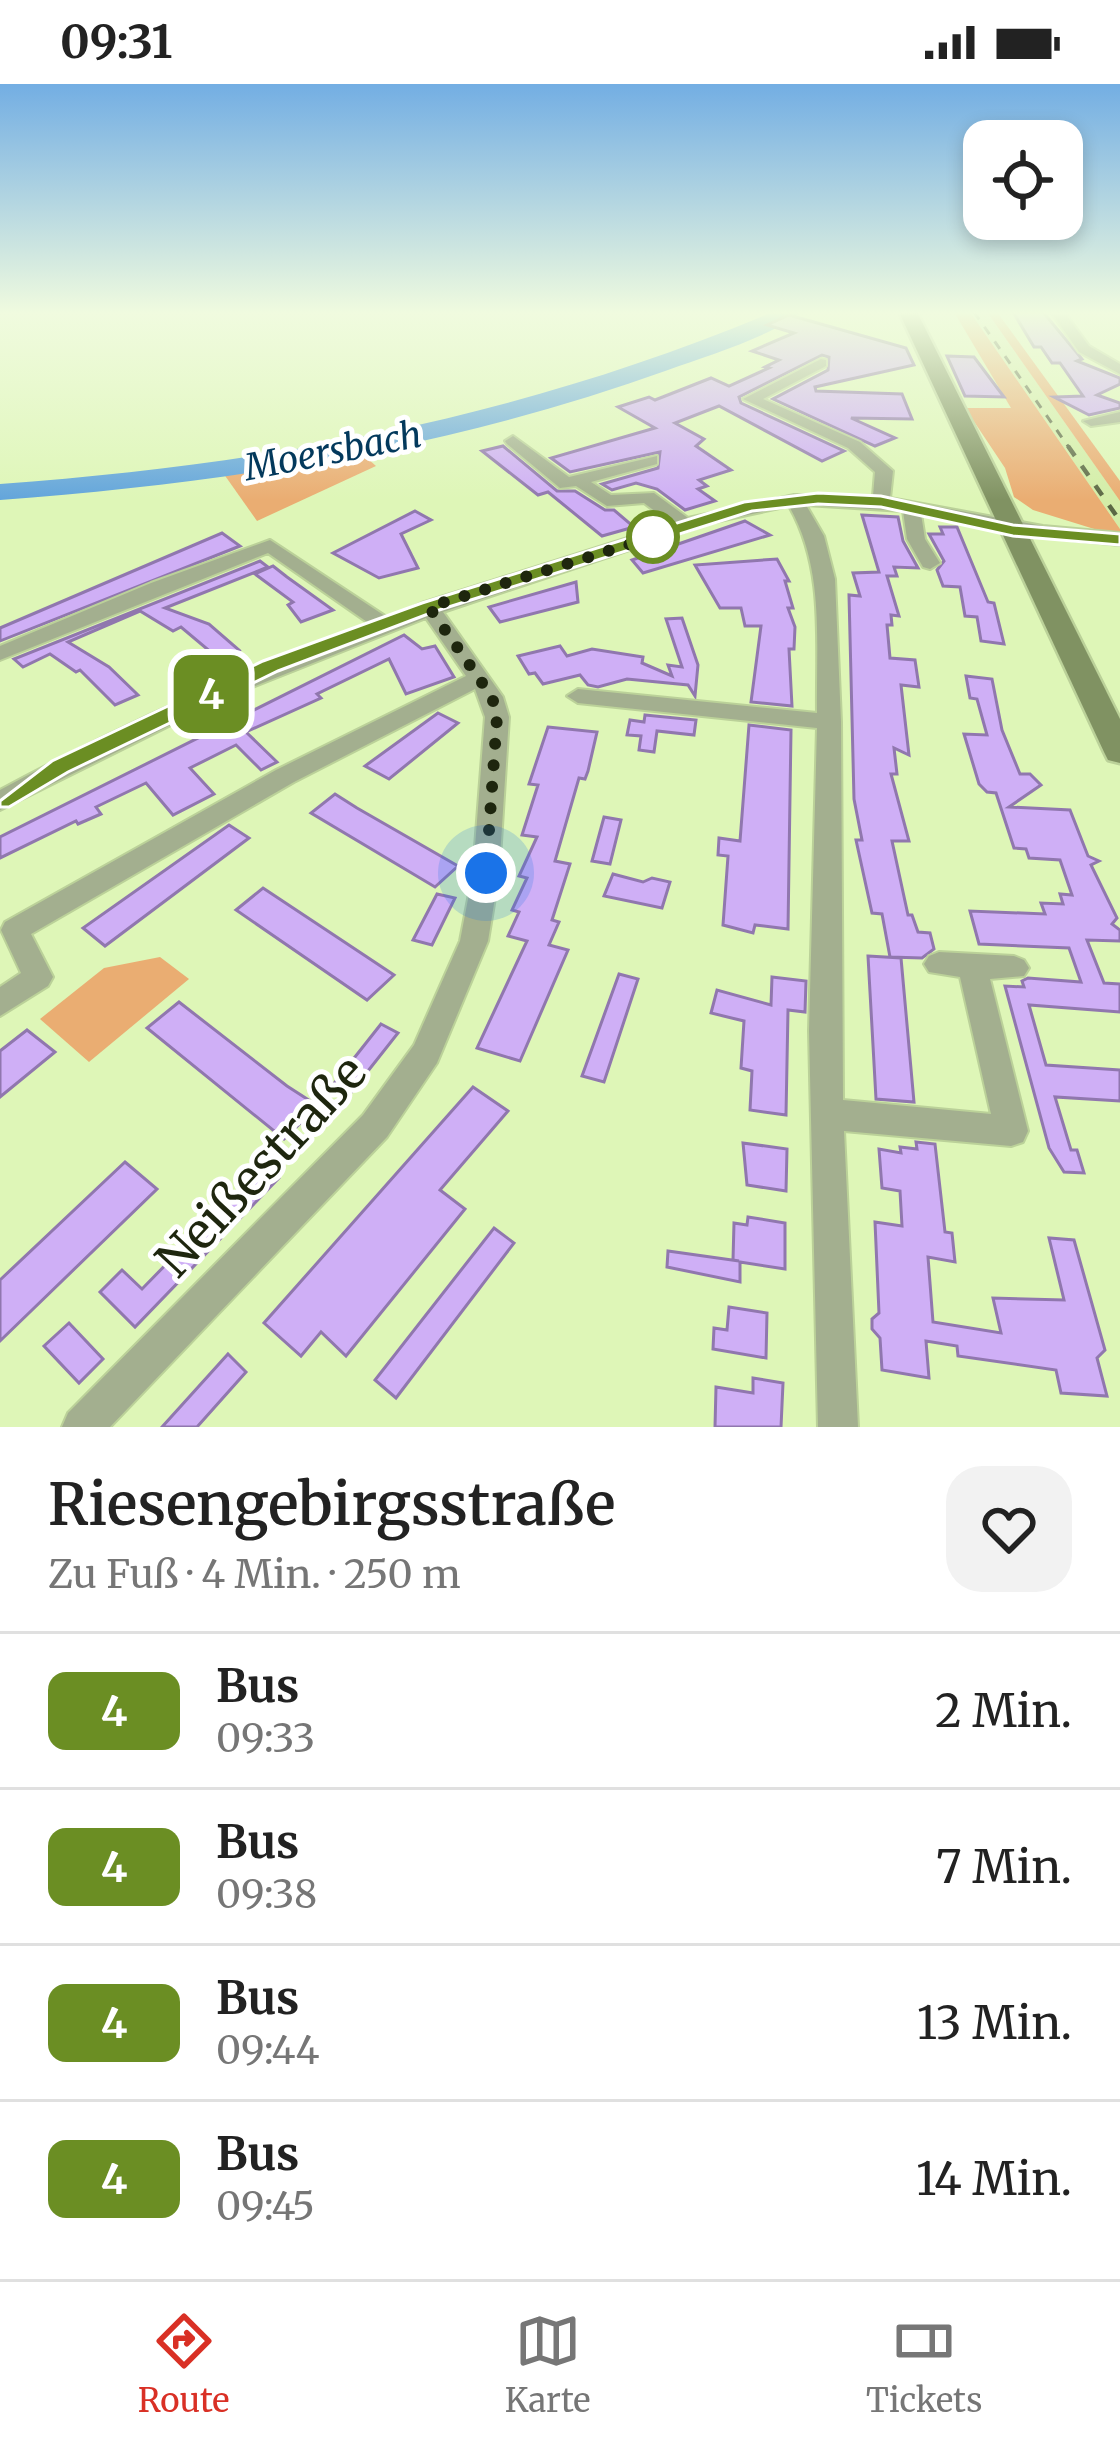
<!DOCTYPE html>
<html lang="de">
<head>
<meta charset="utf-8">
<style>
	body { margin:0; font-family:Merriweather,serif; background:#f2f2f2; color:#222; height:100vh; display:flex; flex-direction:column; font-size:45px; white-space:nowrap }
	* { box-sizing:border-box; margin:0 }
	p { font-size:39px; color:#767676 }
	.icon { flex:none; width:66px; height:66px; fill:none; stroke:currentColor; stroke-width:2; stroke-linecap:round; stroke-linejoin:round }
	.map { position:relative; height:1343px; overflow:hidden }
	.panel { display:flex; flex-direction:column; background:#fff; flex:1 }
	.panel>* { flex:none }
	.badge { padding:0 24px; border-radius:18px; font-size:42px; line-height:78px }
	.fabs { position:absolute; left:963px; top:36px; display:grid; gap:24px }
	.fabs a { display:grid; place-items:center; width:120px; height:120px; border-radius:24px; background:#fff; box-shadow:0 6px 18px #0003; font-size:60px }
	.you { position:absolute; width:60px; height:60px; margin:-30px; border:9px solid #fff; border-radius:50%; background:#1a73e8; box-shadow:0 0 0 18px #1a73e833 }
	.map>.badge { position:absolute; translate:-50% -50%; box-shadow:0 0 0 6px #fff }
	.round { display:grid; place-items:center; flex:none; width:126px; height:126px; border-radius:36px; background:#f2f2f2 }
	.overview { display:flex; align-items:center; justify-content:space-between; height:204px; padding:0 48px }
	h1 { font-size:57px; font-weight:600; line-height:90px }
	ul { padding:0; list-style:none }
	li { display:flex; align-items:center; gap:36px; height:156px; padding:0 48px; border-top:3px solid #e0e0e0 }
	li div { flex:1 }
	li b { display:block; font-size:45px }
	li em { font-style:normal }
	li .badge { min-width:132px; font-weight:700; text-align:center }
	.status { display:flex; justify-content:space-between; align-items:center; height:84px; padding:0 60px; background:#fff; direction:ltr }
	.status svg { height:33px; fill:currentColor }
	.tab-bar { display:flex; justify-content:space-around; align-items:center; height:168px; border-top:3px solid #e0e0e0; background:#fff; font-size:33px; color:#767676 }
	.tab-bar a { display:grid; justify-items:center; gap:6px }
	.tab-bar .selected { color:#d93025 }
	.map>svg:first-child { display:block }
</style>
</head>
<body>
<div class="status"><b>09:31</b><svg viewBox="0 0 49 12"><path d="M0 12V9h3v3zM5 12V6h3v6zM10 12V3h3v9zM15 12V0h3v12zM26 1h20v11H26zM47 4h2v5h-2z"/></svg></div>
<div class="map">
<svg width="1120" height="1343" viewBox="0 0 1120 1343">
	<rect width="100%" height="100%" fill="#def6b7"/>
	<path fill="#d3eda7" d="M970,228h17l133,189v28z"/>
	<g fill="#eaad72">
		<path d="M954,228h16l150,217v8l-87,-27 -19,-13 -9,-29 -40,-60h46z"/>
		<path d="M987,228h10l123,169v20z"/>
		<path d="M359,367l17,15 -119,55 -36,-51z"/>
		<path d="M160,873l29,22 -100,83 -49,-43 64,-51z"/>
	</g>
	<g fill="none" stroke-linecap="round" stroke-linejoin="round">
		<path fill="#63a5db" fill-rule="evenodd" d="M773,228h28c-30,25 -95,44 -133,58 -216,78 -440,113 -668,130v-16c272,-20 520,-66 773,-172z"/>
	</g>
	<g fill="#cfaff6" stroke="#9077ae" stroke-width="3">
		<path d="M1013,228h30l39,47 -5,2 43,17v6l-23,11 23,8v5l-31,7 -35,-18 29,-1 -23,-33h-8l-11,-16h-7z"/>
		<path d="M789,231l117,33 8,17 -99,22 1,4 86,3 10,25 -61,-1 44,20 -20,8 -102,-47 55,-29 1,-13 -7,-2 -83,42 2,6 103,48 -22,10 -103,-55 -44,17 29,16 -8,7 35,24 -32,10 8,6 -9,3 17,12 -30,9 -28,-21 -21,-6 -24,7 -10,-6 56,-16 2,-16 -90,20 -19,-14 104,-30 -37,-21 31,-10 6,3 56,-22 18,8 40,-18 -4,-1 14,-7 -27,-9 42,-18 -27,-8z"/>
		<path d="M947,272l27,1 30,40 -39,-1z"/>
		<path d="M503,362l54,45h18l30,19h9l20,17 -32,9 -54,-44 -10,3 -56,-44z"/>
		<path d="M415,427l16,9 -30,14 17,34 -39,10 -46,-25z"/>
		<path d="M862,431l36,2 5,24 15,27 -24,-1 3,9h-10l12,40 -8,-1 1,10h-5l3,33 25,2 4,27 -18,-2 8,70 -15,-7 3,26h-6l18,67h-17l16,74h4l6,17 12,1 4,16 -12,9 -32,-1 -8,-43 -10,-1 -16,-73h6l-8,-41 -5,-204 11,1 -7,-23 26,-1z"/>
		<path d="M745,437l25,14 -127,38 -11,-13z"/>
		<path d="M940,443h17l31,75 6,1 10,41 -23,-3 -4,-24 -12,-1 -5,-29 -17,-1 -6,-16 7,-9 -15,-27h14z"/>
		<path d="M222,449l18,13 -240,95v-13z"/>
		<path d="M777,475l12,22h-4l8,27h-5l7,19 -1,22h-5l3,57 -41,-4 10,-76h-16l-4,-18h-21l-25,-43z"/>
		<path d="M260,477l8,6 -103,41 44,16 30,26 -20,9 -38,-32 -8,4 -33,-20 -72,31 41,25 29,28 -23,10 -35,-35 -4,2 -26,-18 -27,13 -9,-8z"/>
		<path d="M273,482l14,11 46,33 -32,12 -13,-17 5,-3 -38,-28z"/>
		<path d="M576,498l2,20 -78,20 -11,-15z"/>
		<path d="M682,534l16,47 -3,31 -7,-11 -61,-6 -29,8 -10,-2 -8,-10 -37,9 -8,-11 -6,1 -11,-18 42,-10 7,10 25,-7 51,8 -1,6 30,13 -4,-11 14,2 -16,-48z"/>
		<path d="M404,551l18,14 13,-3 19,31 -48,17 -17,-35 -72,35 4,4 -75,34 31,30 -16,8 -25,-25 -46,23 24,26 -41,21 -27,-32 -50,24 5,7 -23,10 -2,-3 -76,37v-21z"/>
		<path d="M966,592l26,3 10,51 18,44h10l11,11 -32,22 61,3 18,46 11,5 -8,4 26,53 -5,6 8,6v11l-33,-1 17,43 16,1v28l-91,-7 17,60 74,5v31l-65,-4 16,53h6l7,23 -20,-1 -15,-24 -44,-162 19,1 -2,-6 6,-3 53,4 -12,-34 -90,-4 -9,-33 75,3 -4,-11 22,1 -3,-10 12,1 -12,-35 -31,-2 -3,-9 -12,-1 -18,-55 -9,-1 -8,-8 -15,-50 23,1 -10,-36 -7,-1z"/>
		<path d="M438,629l20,10 -69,56 -24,-13z"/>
		<path d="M645,631l51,5 -2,15 -37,-4 -3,21 -15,-2 2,-14 -14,-1 3,-15 14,2z"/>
		<path d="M749,641l42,5 -3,199 -33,-4 -2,8 -30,-8 5,-69 -10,-1 1,-17 21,3z"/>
		<path d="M548,643l49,5 -9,39 -3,8 -6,-1 -24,83 15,3 -18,56 7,2 -10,23 19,5 -48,111 -43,-13 50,-107 -19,-5 11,-24 -7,-2 15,-32 -8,-2 18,-39 -15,-2 16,-50 -9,-1z"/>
		<path d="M335,710l22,14 101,58 -23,21 -124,-74z"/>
		<path d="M604,733l17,3 -11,44 -18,-3z"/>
		<path d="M229,741l20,13 -144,108 -22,-18z"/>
		<path d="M613,790l30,8 9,-4 18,4 -8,26 -58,-12z"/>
		<path d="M263,804l104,69 27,18 -27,25 -131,-90z"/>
		<path d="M437,810l18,4 -23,47 -19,-5z"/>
		<path d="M868,872l33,2 13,144 -38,-3z"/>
		<path d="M619,890l19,5 -34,103 -22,-6z"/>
		<path d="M772,893l34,4 -1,31 -17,-2 -2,105 -36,-5 2,-39 -11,-3 3,-47 -33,-8 6,-23 54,15z"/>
		<path d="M179,918l108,84 31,20 -34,33 -137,-111z"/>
		<path d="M381,940l17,9 -49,62 -17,-9z"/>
		<path d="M27,946l28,22 -55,45v-46z"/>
		<path d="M473,1003l35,24 -68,79 25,19 -119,147 -25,-24 -20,24 -37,-33z"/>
		<path d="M916,1058l19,2 10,88 7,1 3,29 -27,-5 5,65 68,11 -8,-35 71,2 -15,-62 25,2 31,110 -8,8 10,38 -46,-3 -5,-23 -98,-14 -1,-10 -31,-5 3,37 -47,-8 -2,-32 -8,-9v-10l7,-6 -4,-91 27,4 -2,-35 -18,-3 -3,-39 22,4 -1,-6 17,2z"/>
		<path d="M743,1059l44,6 -1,42 -39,-6z"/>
		<path d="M125,1078l32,27 -157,152v-61z"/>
		<path d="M263,1081l16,13 -144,149 -35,-35 22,-22 20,19z"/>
		<path d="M748,1133l37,6v46l-45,-7v20l-73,-15 1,-16 71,10 -6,-1 1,-37 13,2z"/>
		<path d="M494,1144l20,15 -118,155 -21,-18z"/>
		<path d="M729,1223l38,6 -1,45 -53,-9 1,-21 13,2z"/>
		<path d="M69,1239l34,36 -24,24 -35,-37z"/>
		<path d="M228,1270l18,18 -49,55h-35z"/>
		<path d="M753,1294l30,5 -2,44h-66l1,-40 37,6z"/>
	</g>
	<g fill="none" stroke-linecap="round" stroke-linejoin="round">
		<g stroke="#bbd199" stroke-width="4">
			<g id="street">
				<path d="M1051,228h13l25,34 31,18v10l-41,-22z"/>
				<path d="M821,275l5,1v6l-63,33 97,43 33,29 -3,27 153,28 77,7v12l-77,-8 -122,-23 4,25 15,24 -10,6 -7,-2 -16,-28 -4,-28 -97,-6 18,31 11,43 6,143 2,378 148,14 -31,-137 -31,-5 -5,-8 5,-8 10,-4 75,4 10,4 5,8 -5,8 -34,3 38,152 -5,11 -12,4 -167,-15 14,296h-40l-9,-396 8,-303 -239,-25 -11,-7 11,-7 239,24c-1,-71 8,-144 -28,-207l-79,17 -267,89 60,85 6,20 -10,156 -11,68 -51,122 -50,74 -277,290h-48l6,-14 295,-298 51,-70 46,-104 13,-68 12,-156 -10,-28 -181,93 -263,152 22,43 -5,9 -48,30v-29l21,-14 -20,-43 4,-8 271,-152 190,-94 -40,-58 -201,80 -225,112v-20c119,-64 242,-120 370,-166l-102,-71 -268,107v-14l151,-63 119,-43 118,78 34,-15 250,-79 -28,-21 -37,3 -31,-20 -16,2 -53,-44 -2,-3 8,-5 56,41 88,-21v8l-66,18 20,13 43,-2 34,25 106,-23 79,1 2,-24 -27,-24 -105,-49z"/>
				<path d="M1120,328v10l-29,4 -8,-5z"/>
			</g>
		</g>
		<g stroke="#bbd199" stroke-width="5">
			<path id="secondary" d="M899,228h18l203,407v44l-12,-3 -4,-8z"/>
		</g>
		<use href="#street" fill="#a3af8f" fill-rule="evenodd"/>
		<use href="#secondary" fill="#809262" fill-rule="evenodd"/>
		<path stroke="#5b6844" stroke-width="3" stroke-dasharray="9 9" stroke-linecap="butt" d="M974,228l96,137"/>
		<path stroke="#5b6844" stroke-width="4.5" stroke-dasharray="12 12" stroke-linecap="butt" d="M1068,362l52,75"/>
	</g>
	<linearGradient id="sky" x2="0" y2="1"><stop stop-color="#73aee3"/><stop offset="0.55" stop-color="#f0fbdf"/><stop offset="1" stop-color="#f0fbdf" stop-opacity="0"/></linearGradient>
	<rect width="1120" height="416" fill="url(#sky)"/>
	<path fill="#6b8e23" stroke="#fff" stroke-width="3" d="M818,409l63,3 132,29 107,9v11l-107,-9 -132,-29 -63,-3 -66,7 -316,100 -158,60 -210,101 -59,35h-9v-6l52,-40 211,-100 159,-58 322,-101z"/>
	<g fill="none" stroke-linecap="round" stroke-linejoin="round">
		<path stroke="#1e260e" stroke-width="12" stroke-dasharray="0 21.6" d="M486,789l11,-156 -5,-20 -63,-90 224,-70"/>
	</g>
	<circle fill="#fff" stroke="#6b8e23" stroke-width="6" cx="653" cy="453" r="24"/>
	<g text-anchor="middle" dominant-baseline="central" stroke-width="10" stroke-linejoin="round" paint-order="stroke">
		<g font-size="36" font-style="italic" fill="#03395c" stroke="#fff">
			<text transform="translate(333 367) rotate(-11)">Moersbach</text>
		</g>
		<g font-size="48" fill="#1e260e" stroke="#fff">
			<text transform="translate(261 1082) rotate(-47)">Neißestraße</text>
		</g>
	</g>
</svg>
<div class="fabs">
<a><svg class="icon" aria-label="locate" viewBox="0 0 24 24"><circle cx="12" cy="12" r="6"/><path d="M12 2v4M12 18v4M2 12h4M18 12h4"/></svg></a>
</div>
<div class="you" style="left:486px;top:789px"></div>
<b class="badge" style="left:211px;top:610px;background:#6b8e23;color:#fff">4</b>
</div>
<section class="panel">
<div class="overview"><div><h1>Riesengebirgsstraße</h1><p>Zu Fuß · 4 Min. · 250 m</p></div><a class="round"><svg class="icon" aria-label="heart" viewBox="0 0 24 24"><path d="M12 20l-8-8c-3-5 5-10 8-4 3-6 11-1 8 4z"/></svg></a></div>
<ul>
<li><span class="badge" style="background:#6b8e23;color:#fff">4</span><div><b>Bus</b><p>09:33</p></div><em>2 Min.</em></li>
<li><span class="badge" style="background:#6b8e23;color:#fff">4</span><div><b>Bus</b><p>09:38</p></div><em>7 Min.</em></li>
<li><span class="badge" style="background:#6b8e23;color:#fff">4</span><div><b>Bus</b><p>09:44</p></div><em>13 Min.</em></li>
<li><span class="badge" style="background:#6b8e23;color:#fff">4</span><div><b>Bus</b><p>09:45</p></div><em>14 Min.</em></li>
</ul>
</section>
<nav class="tab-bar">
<a class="selected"><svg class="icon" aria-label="directions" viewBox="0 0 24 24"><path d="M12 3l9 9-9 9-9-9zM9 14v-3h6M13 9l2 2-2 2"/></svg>Route</a>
<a><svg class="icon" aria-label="map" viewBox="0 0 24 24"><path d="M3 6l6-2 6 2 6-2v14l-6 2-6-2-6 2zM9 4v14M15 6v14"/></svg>Karte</a>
<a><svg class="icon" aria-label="tickets" viewBox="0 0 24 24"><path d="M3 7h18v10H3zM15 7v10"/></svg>Tickets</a>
</nav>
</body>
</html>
